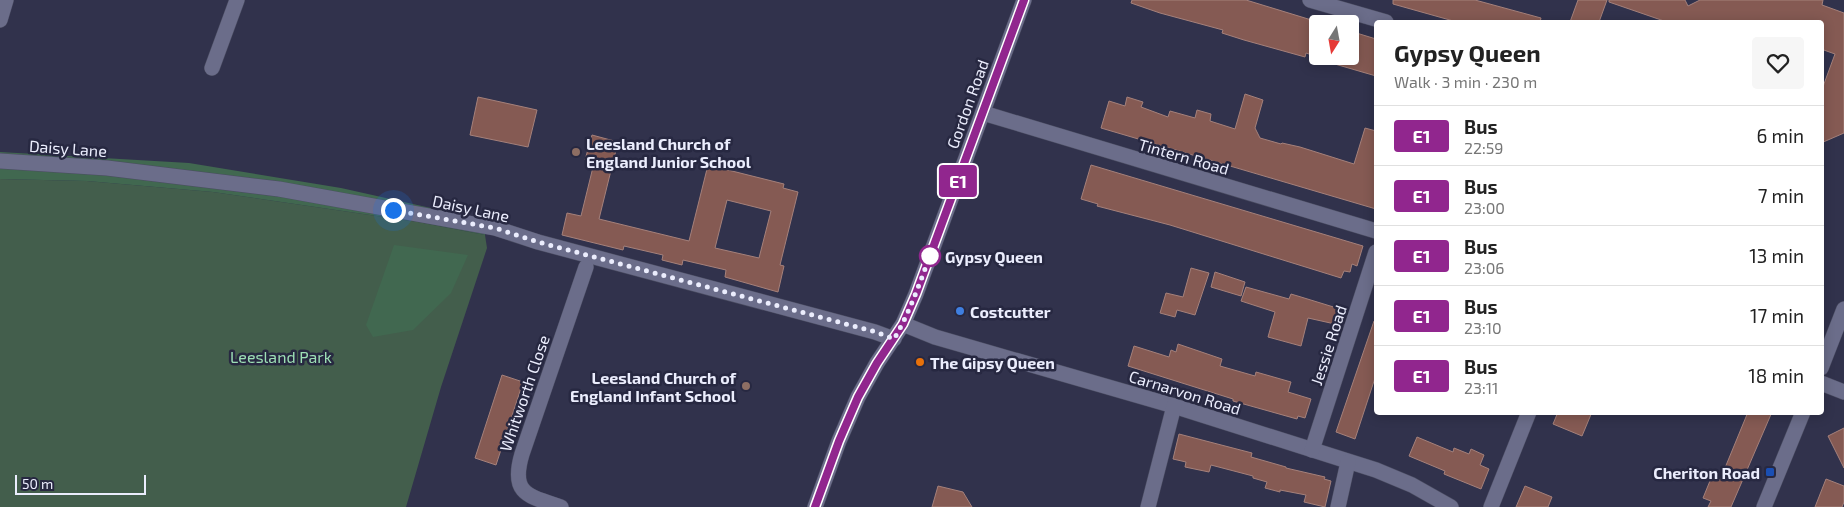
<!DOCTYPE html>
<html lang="en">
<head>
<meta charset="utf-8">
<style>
	body { margin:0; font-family:"Exo 2",sans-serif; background:#f6f6f6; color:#222; height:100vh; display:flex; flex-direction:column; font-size:19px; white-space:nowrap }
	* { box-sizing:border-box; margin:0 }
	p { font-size:16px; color:#767676 }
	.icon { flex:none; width:28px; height:28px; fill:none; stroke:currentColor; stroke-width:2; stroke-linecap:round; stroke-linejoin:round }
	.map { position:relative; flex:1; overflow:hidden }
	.details { position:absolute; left:1374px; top:20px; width:450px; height:395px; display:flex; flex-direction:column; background:#fff; border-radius:5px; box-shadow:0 2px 12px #0003 }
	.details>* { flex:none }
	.badge { padding:0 10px; border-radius:4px; font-size:18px; line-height:32px }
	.needle { width:32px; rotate:191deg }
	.controls { position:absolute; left:1309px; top:15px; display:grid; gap:10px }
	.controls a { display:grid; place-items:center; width:50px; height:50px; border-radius:5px; background:#fff; box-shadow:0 2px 12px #0003; font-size:25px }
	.scale { position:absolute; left:15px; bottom:12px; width:131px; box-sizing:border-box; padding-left:5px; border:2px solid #ebedfd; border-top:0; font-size:14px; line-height:18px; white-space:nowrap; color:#ebedfd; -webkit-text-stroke:4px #272841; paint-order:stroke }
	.you { position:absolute; width:25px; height:25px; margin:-12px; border:4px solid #fff; border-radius:50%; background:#1a73e8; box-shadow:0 0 0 8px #1a73e833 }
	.map>.badge { position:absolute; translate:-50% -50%; box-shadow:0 0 0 2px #fff }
	.round { display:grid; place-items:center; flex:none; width:52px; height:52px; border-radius:5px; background:#f6f6f6 }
	.overview { display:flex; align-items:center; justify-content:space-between; height:85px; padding:0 20px }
	h1 { font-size:24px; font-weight:700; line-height:38px }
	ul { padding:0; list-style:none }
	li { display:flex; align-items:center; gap:15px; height:60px; padding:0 20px; border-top:1px solid #e0e0e0 }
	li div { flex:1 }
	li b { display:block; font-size:19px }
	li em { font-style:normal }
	li .badge { min-width:55px; font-weight:700; text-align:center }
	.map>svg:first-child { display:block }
</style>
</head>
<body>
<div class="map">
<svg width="1844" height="507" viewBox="0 0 1844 507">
	<rect width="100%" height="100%" fill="#31324c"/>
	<path fill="#435e4c" d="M0,179l87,2 126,11 205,30 67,13 2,13 -46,139 -35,120h-406z"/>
	<g fill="#416850">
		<path d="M0,152l189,11 152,25 148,33 -4,14 -67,-13 -205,-30 -126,-11 -87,-2z"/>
		<path d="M394,245l74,10 -17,38 -38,37 -40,7 -7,-12z"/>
	</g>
	<g fill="#855a53" stroke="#a5817b" fill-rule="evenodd">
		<path d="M1132,0h114l72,22v35l-12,-4 -1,4 -61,-17 -22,-7 1,-3 -63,-17 -29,-10z"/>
		<path d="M1393,0h82l66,18 -1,4h-83l-64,-18z"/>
		<path d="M1578,0h29l-8,22h-29z"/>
		<path d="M1609,0h76l3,6 12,-6h123l-1,5 22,8v120l-23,10v-51l14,-38 -14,-5v-27h-154l-58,-20z"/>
		<path d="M1350,31l26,8v37l-55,-16 1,-4h28z"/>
		<path d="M1245,94l18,6 -8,28 5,10 21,6 1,-1 18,4 54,17 11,-36 11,3v78l-275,-81 8,-27 16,5 2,-9 16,5 -2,5 27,10 2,-6 25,7 2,-8 14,4 -1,7 25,8z"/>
		<path d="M478,97l59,13 -9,37 -58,-12z"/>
		<path d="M592,135l26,7 -19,77 90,22 19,-76 76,19 -1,4 15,4 -18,73 4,1 -6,26 -53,-15 1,-7 -43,-10 -1,5 -20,-5 1,-5 -39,-9 -1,4 -61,-15 5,-22 14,3 13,-53 -9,-3zM727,200l44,11 -12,47 -44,-10z"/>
		<path d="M1091,165l272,81 -6,20 -5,-2 -2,8 -6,-1 -3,7 -171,-53 -73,-19 1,-2 -17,-5z"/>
		<path d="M1191,268l18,5 -14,42 -18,-5 -2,7 -15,-4 6,-20 17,4z"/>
		<path d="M1215,272l30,10 -4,14 -30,-9z"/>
		<path d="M1246,287l43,12 2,-5 10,3 39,12 -5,15 -27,-6 -7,28 -33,-9 7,-25 -34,-11z"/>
		<path d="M1374,321l2,1v53l-21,64 -19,-7z"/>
		<path d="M1178,344l44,15 -2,7 35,10 1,-4 35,10 -3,10 23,7 -6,19 -7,-2 -1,3 -64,-18v-2l-105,-33 6,-20 35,11 2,-7 5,2z"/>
		<path d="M502,375l21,7 -27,83 -21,-7z"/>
		<path d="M1558,412h34l-10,24 -29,-12z"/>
		<path d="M1748,412h24l-41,95h-23l3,-6 -8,-3 9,-22 8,4z"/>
		<path d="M1844,428v40l-16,-32z"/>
		<path d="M1179,434l73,19 -1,4 35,10v1l39,9 -1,2 7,2 -6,26 -21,-5 2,-7 -26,-5v2l-15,-4 2,-6 -14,-4v-2l-42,-11 -2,7 -24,-5 1,-5 -13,-3z"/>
		<path d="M1417,437l36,15 1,-4 15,6 2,-5 13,6 -4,10 9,4 -8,20 -37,-15 1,-3 -36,-15z"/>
		<path d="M1826,479l18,7v16l-2,5h-27z"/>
		<path d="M938,486l25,6 9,15h-40z"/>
		<path d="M1525,486l27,11 -4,10h-32z"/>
	</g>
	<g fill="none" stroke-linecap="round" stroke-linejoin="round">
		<g stroke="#4b4d62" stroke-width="16">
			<g id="street">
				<path d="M1310,0l76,22"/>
				<path d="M0,20l6,-20"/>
				<path d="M212,68l25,-68"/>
				<path d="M983,113l393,118"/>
				<path d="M0,161l107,7 172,21 216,39 43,14 337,90 19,7"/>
				<path d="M903,324l32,13 239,69 202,64 36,15 39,22"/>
				<path d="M1821,383l23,9"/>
				<path d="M1312,450l64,-198"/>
				<path d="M561,507c-33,-11 -51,-13 -39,-53l64,-187"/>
				<path d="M815,507l24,-66 19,-44 19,-34 26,-39 13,-30 108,-294"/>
				<path d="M1148,507l26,-101"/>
				<path d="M1338,507l10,-45"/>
				<path d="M1491,507l38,-95"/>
			</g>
		</g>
		<g stroke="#4b4d62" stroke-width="16">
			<g id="secondary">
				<path d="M1821,368l23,-59"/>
				<path d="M1764,507l39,-95"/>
			</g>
		</g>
		<use href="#street" stroke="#6b6d8a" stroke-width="15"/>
		<use href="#secondary" stroke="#6b6d8a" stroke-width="15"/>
	</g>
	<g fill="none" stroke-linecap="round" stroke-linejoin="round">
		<g stroke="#fff" stroke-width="11">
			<path id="line" d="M815,507l24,-66 19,-44 19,-34 26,-39 13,-30 108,-294"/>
		</g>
		<use href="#line" stroke="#91268e" stroke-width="8"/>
		<path stroke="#ebedfd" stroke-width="5" stroke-dasharray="0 9" d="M393,210l102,18 43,14 338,90 18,7c16,-27 26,-57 37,-86l-1,3"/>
	</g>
	<g fill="#8d6e63" stroke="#272841" stroke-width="2">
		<circle cx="576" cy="152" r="5"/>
		<circle cx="746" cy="386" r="5"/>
	</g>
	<circle fill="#fff" stroke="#91268e" stroke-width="2.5" cx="930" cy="256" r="10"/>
	<circle fill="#3f7fe0" stroke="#272841" stroke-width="2" cx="960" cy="311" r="5"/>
	<circle fill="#e8710a" stroke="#272841" stroke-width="2" cx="920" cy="362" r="5"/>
	<rect fill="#1a4fb4" stroke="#272841" stroke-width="2" x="1765" y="467" width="10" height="10" rx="2.5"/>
	<g text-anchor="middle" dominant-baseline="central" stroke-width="5" stroke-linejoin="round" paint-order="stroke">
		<g font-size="16" fill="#ebedfd" stroke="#272841">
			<text transform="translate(967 104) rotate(-70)">Gordon Road</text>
			<text transform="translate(68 148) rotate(4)">Daisy Lane</text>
			<text transform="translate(1184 156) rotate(16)">Tintern Road</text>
			<text transform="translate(471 208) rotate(12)">Daisy Lane</text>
			<text transform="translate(1328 345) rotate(-72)">Jessie Road</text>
			<text transform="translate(1185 392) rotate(17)">Carnarvon Road</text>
			<text transform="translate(524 393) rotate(-71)">Whitworth Close</text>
		</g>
		<g font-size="16" font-weight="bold" fill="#ebedfd" stroke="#272841" text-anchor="start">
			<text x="586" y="143">Leesland Church of<tspan x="586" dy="18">England Junior School</tspan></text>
			<text x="970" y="311">Costcutter</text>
			<text x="930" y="362">The Gipsy Queen</text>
			<text x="736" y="377" text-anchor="end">Leesland Church of<tspan x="736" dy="18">England Infant School</tspan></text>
			<text x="1760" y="472" text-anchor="end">Cheriton Road</text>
		</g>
		<g font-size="16" font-weight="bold" fill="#ebedfd" stroke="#272841" text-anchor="start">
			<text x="945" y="256">Gypsy Queen</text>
		</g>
		<g font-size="16" fill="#9ddfb5" stroke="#272841">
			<text x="281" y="356">Leesland Park</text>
		</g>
	</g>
</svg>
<div class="controls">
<a><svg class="needle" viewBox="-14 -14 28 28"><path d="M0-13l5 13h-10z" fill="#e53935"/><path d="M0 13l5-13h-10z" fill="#767676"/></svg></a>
</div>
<div class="scale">50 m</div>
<div class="you" style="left:393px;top:210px"></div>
<b class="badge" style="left:958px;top:181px;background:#91268e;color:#fff">E1</b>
<section class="details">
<div class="overview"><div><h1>Gypsy Queen</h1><p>Walk · 3 min · 230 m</p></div><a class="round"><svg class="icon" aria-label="heart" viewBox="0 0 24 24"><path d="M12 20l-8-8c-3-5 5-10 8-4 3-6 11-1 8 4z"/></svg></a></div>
<ul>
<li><span class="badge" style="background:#91268e;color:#fff">E1</span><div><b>Bus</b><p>22:59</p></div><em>6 min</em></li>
<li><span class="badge" style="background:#91268e;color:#fff">E1</span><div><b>Bus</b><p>23:00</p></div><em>7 min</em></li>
<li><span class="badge" style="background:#91268e;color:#fff">E1</span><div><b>Bus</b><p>23:06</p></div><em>13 min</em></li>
<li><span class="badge" style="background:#91268e;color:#fff">E1</span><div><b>Bus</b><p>23:10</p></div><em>17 min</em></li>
<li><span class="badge" style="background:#91268e;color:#fff">E1</span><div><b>Bus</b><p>23:11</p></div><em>18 min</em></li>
</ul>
</section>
</div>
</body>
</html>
